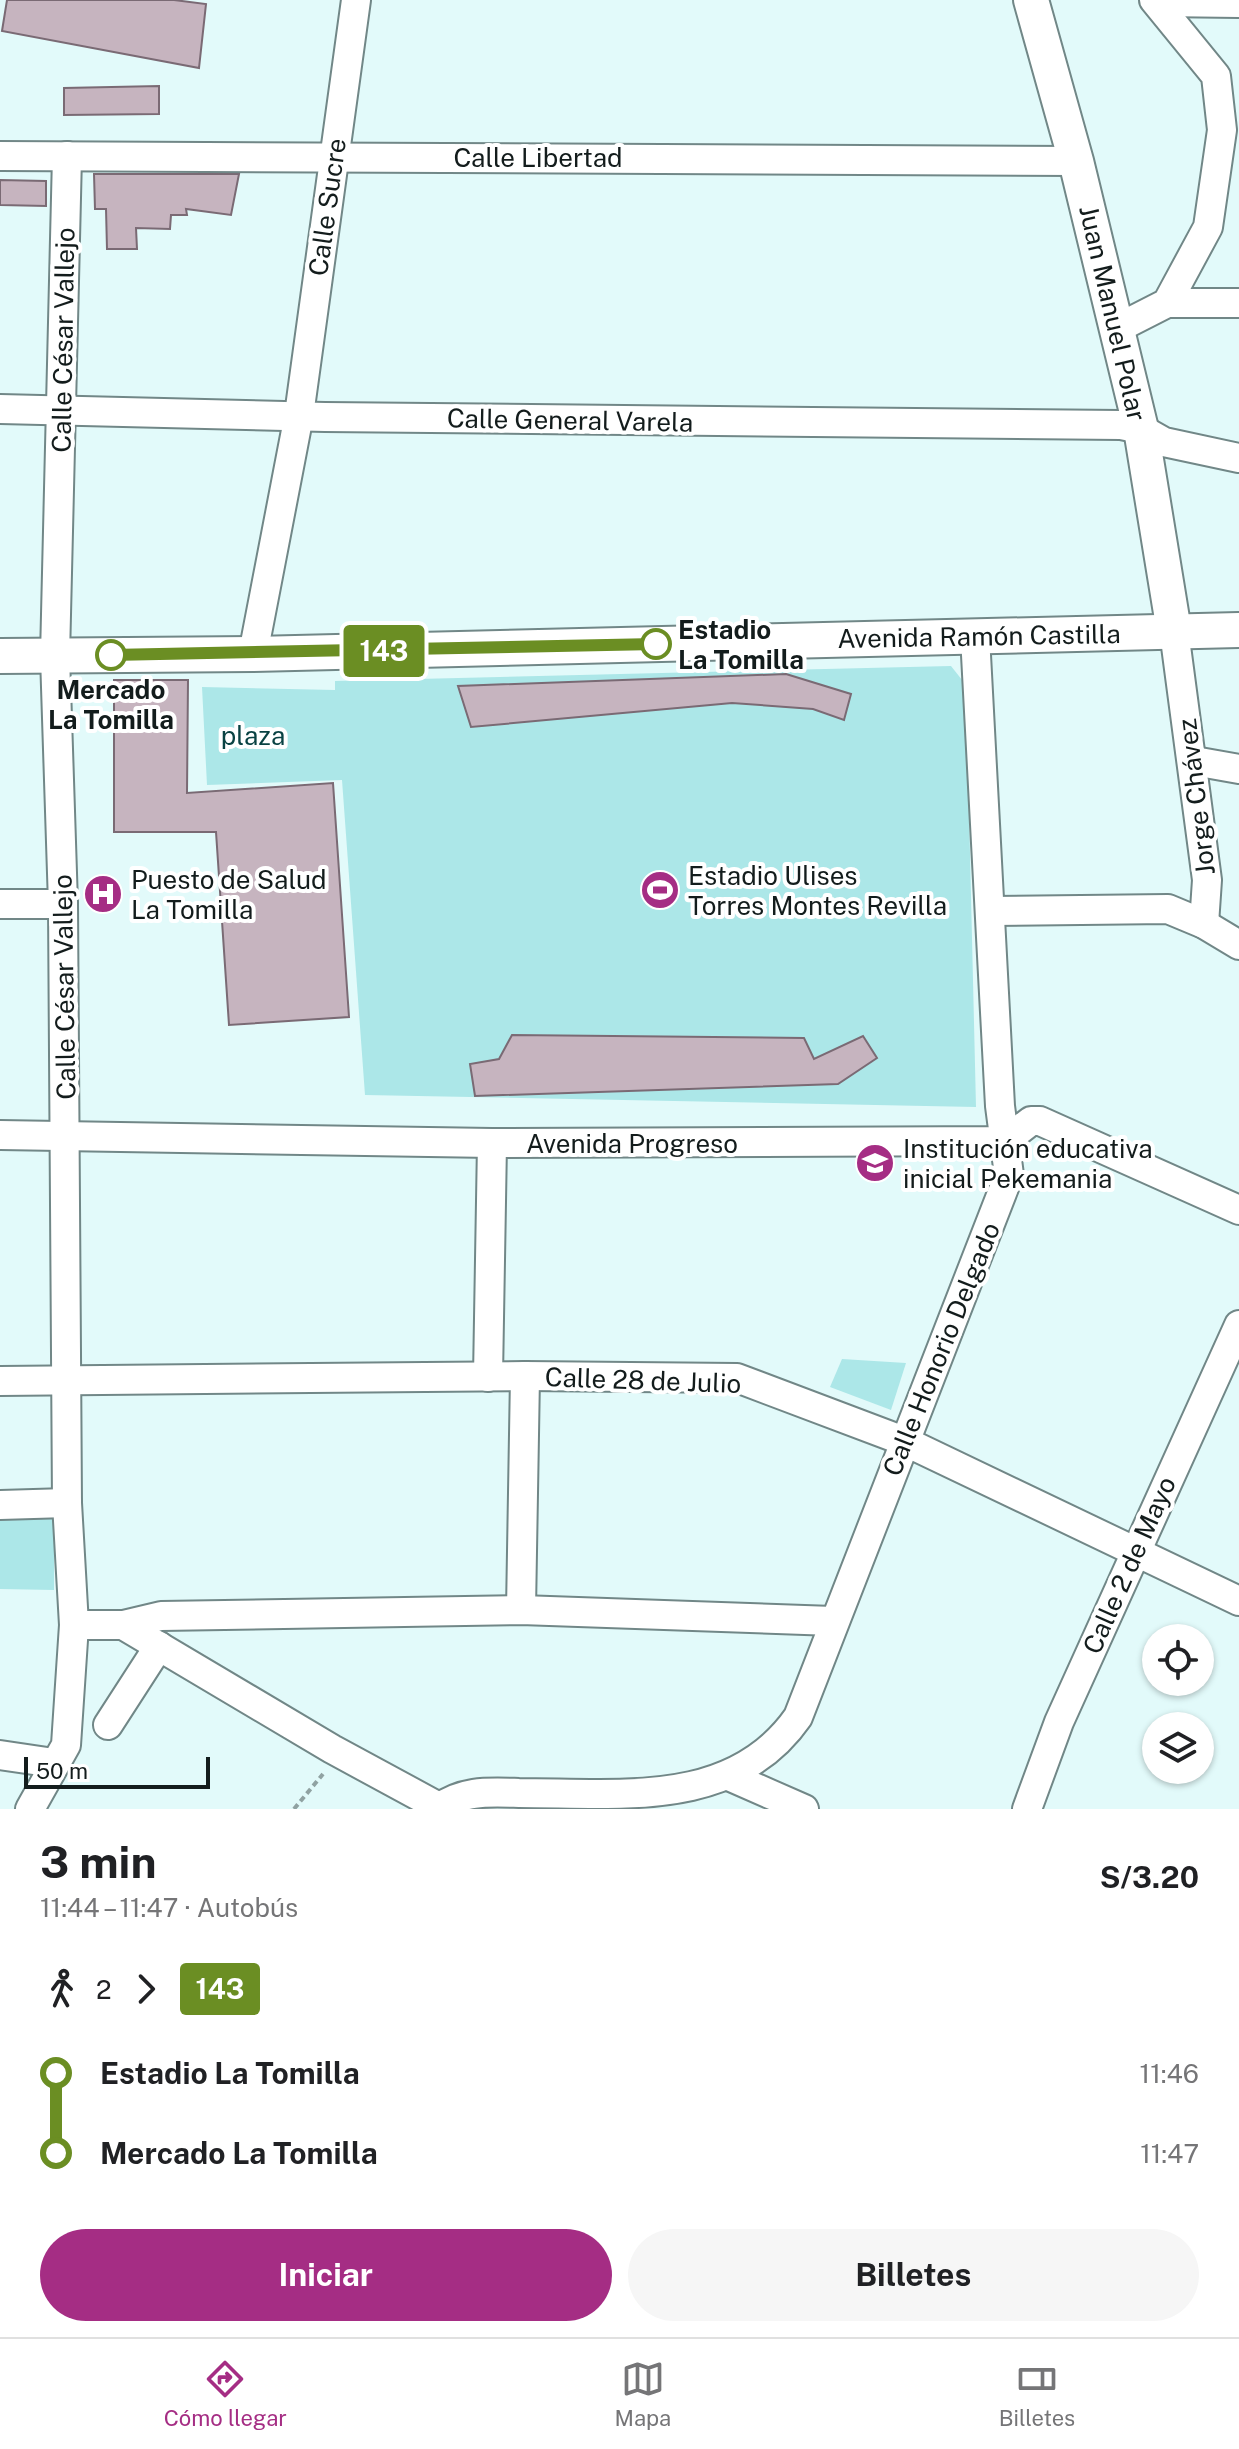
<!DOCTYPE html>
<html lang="es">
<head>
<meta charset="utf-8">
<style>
	body { margin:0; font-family:"Public Sans",sans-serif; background:#f6f6f6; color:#202124; height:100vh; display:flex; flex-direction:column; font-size:30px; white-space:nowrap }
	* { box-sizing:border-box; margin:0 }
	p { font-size:26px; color:#757577 }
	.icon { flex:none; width:44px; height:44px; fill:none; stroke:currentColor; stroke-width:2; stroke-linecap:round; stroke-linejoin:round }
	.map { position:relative; height:1809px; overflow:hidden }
	.side { display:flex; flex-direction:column; background:#fff; flex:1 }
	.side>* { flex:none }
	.badge { padding:0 16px; border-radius:6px; font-size:28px; line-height:52px }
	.buttons { position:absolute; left:1142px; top:1624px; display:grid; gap:16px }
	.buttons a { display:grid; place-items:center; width:72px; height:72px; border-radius:50%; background:#fff; box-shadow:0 2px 6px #0004; font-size:40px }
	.scale { position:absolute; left:24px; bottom:20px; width:186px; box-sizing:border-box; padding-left:8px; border:4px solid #131c1c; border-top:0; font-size:22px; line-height:28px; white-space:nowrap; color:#131c1c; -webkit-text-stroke:6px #fff; paint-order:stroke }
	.map>.badge { position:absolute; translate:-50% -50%; box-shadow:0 0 0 4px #fff }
	.legs { display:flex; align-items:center; gap:12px; height:88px; padding:0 40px; font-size:26px }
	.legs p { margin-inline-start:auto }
	.headline { display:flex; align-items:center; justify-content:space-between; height:136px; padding:0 40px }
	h1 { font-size:44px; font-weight:700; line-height:60px }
	.action { display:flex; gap:16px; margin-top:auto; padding:16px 40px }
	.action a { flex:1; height:92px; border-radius:48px; background:#a52d84; color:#fff; font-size:32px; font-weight:700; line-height:92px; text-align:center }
	.action a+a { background:#f6f6f6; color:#202124 }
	ul { padding:0 40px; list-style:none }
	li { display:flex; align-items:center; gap:28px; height:80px; font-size:30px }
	li i { display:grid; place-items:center; width:12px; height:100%; margin:0 10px; background:currentColor }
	li i::after { content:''; width:20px; height:20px; margin:-10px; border:6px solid; border-radius:50%; background:#fff }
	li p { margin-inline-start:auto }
	li:first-child i { background:linear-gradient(#0000 50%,currentColor 0) }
	li:last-child i { background:linear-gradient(currentColor 50%,#0000 0) }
	.tab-bar { display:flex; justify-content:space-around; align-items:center; height:112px; border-top:2px solid #e0e0e0; background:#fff; font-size:22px; color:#757577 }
	.tab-bar a { display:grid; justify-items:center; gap:4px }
	.tab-bar .on { color:#a52d84 }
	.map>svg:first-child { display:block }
</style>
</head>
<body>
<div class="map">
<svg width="1239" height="1809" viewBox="0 0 1239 1809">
	<rect width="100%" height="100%" fill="#e2fafa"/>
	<g fill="#ace7e8">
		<path d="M951,666l15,19 10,422 -611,-12 -23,-315 -135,5 -5,-98 133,3v-9z"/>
		<path d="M842,1359l64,4 -15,47 -61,-23z"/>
		<path d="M0,1518l54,1v71l-54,-1z"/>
	</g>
	<g fill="#c6b4bf" stroke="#7a6a74" stroke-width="2">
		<path d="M7,0h167l32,4 -7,64 -197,-37z"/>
		<path d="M159,86v28l-95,1v-27z"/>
		<path d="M94,174h145l-8,41 -45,-6 1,6h-16l-1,14 -34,-1 1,21h-30l-1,-40h-11z"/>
		<path d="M0,180l46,1v25l-46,-1z"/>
		<path d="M786,674l65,20 -7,26 -31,-11 -81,-6 -261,24 -13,-41z"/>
		<path d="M114,680h74l-1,113 146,-10 16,234 -120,8 -13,-193h-102z"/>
		<path d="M512,1035l292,3 10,21 49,-23 14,22 -39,26 -363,12 -5,-32 29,-5z"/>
	</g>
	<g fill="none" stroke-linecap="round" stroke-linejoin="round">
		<g stroke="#718787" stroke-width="32">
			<g id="minor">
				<path d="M1159,2l80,1"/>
				<path d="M0,156l1076,5"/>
				<path d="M1167,303h72"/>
				<path d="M1116,329l51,-26 41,-76 14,-97 -6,-54 -62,-76"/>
				<path d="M0,409l325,8 796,8 20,4 23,13 75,16"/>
				<path d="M1174,631l33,249 -3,44"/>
				<path d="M253,654l46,-239 57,-415"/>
				<path d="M1194,761l45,8"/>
				<path d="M0,904h63"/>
				<path d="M991,911l177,-2 36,15 35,21"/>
				<path d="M0,1135l492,8 513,-2 26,-20h9l199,89"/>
				<path d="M488,1377l4,-234"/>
				<path d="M0,1381l525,-5 212,2 167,63 335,160"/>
				<path d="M0,1505l67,-2"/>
				<path d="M521,1610l4,-234"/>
				<path d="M74,1625h49l38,-9 360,-6 312,11"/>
				<path d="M123,1625l209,124 107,58"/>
				<path d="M108,1725l51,-79"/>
				<path d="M0,1755l54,8"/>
				<path d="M731,1777l73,32"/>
				<path d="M30,1809l36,-64 8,-120 -7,-122 -4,-599 -8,-248 12,-500"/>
				<path d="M437,1809c26,-19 51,-17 82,-16 101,0 215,16 279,-76l211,-542 -9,-69 -25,-470"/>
				<path d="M1027,1809l32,-87 180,-397"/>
			</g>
		</g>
		<g stroke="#718787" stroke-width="38">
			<g id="major">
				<path d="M1031,0l45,161 65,268 33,202"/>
				<path d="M0,656l253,-2 986,-24"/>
			</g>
		</g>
		<path stroke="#90a2a2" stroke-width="4" stroke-dasharray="6 4" stroke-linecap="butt" d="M294,1809l29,-35"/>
		<use href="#minor" stroke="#fff" stroke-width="28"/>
		<use href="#major" stroke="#fff" stroke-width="34"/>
	</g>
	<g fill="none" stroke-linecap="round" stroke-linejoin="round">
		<g stroke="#fff" stroke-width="18">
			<path id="line-1" d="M111,655l545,-11"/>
		</g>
		<use href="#line-1" stroke="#6b8e23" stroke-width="12"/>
	</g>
	<defs>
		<g id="stadium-disc" transform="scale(2)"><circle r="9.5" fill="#a52d84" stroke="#fff"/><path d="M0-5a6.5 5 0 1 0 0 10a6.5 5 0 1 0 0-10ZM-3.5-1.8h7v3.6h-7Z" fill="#fff"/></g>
		<g id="hospital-disc" transform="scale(2)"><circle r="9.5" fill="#a52d84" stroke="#fff"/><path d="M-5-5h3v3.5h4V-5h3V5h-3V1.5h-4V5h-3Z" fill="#fff"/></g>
		<g id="school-disc" transform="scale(2)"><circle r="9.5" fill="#a52d84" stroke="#fff"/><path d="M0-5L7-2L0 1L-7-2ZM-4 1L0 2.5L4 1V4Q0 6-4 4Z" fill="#fff"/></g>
	</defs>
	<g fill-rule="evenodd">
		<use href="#stadium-disc" x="660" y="890"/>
		<use href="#hospital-disc" x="103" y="894"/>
		<use href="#school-disc" x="875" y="1163"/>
	</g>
	<g fill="#fff" stroke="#6b8e23" stroke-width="4">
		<circle cx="656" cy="644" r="14"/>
		<circle cx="111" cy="655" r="14"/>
	</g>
	<g text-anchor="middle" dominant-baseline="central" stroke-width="8" stroke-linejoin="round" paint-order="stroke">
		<g font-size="26" fill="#131c1c" stroke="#fff">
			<text x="538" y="157">Calle Libertad</text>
			<text transform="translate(327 207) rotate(-82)">Calle Sucre</text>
			<text transform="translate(1113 313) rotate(77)">Juan Manuel Polar</text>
			<text transform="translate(63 340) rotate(-89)">Calle César Vallejo</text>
			<text transform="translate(570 420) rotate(1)">Calle General Varela</text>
			<text transform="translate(979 636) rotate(-1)">Avenida Ramón Castilla</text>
			<text transform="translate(1196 797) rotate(-97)">Jorge Chávez</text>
			<text transform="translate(64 987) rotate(-91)">Calle César Vallejo</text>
			<text x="632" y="1143">Avenida Progreso</text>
			<text transform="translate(941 1349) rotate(-68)">Calle Honorio Delgado</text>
			<text transform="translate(643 1380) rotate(2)">Calle 28 de Julio</text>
			<text transform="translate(1129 1565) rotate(-66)">Calle 2 de Mayo</text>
		</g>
		<g font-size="26" font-weight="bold" fill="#131c1c" stroke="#fff" text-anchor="start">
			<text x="678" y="629">Estadio<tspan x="678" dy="30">La Tomilla</tspan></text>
			<text x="111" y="689" text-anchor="middle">Mercado<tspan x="111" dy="30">La Tomilla</tspan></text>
		</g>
		<g font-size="26" fill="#094243" stroke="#fff">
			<text x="253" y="735">plaza</text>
		</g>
		<g font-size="26" fill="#131c1c" stroke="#fff" text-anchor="start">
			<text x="688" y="875">Estadio Ulises<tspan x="688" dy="30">Torres Montes Revilla</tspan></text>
			<text x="131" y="879">Puesto de Salud<tspan x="131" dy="30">La Tomilla</tspan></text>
			<text x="903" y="1148">Institución educativa<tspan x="903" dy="30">inicial Pekemania</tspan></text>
		</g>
	</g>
</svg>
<div class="buttons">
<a><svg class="icon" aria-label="locate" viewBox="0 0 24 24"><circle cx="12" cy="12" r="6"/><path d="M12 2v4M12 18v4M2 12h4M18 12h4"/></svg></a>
<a><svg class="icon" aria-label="layers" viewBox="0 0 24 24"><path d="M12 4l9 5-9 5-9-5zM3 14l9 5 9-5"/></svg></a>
</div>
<div class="scale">50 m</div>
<b class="badge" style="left:384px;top:651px;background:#6b8e23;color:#fff">143</b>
</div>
<section class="side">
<div class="headline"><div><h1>3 min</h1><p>11:44 – 11:47 · Autobús</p></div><b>S/3.20</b></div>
<div class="legs"><svg class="icon" aria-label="walk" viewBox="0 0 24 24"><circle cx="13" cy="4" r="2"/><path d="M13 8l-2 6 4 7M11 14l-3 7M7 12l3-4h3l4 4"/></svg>2<svg class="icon" aria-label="forward" viewBox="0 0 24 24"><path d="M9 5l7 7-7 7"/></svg><b class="badge" style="background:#6b8e23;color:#fff">143</b></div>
<ul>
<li><i style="color:#6b8e23"></i><b>Estadio La Tomilla</b><p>11:46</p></li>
<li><i style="color:#6b8e23"></i><b>Mercado La Tomilla</b><p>11:47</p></li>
</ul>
<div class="action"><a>Iniciar</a><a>Billetes</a></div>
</section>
<nav class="tab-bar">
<a class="on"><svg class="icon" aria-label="directions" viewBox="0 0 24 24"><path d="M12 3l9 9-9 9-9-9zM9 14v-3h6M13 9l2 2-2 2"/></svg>Cómo llegar</a>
<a><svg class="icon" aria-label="map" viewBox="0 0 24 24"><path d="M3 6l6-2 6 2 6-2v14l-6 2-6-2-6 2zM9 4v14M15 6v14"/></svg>Mapa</a>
<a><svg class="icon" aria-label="tickets" viewBox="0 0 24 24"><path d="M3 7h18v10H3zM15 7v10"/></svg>Billetes</a>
</nav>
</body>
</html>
